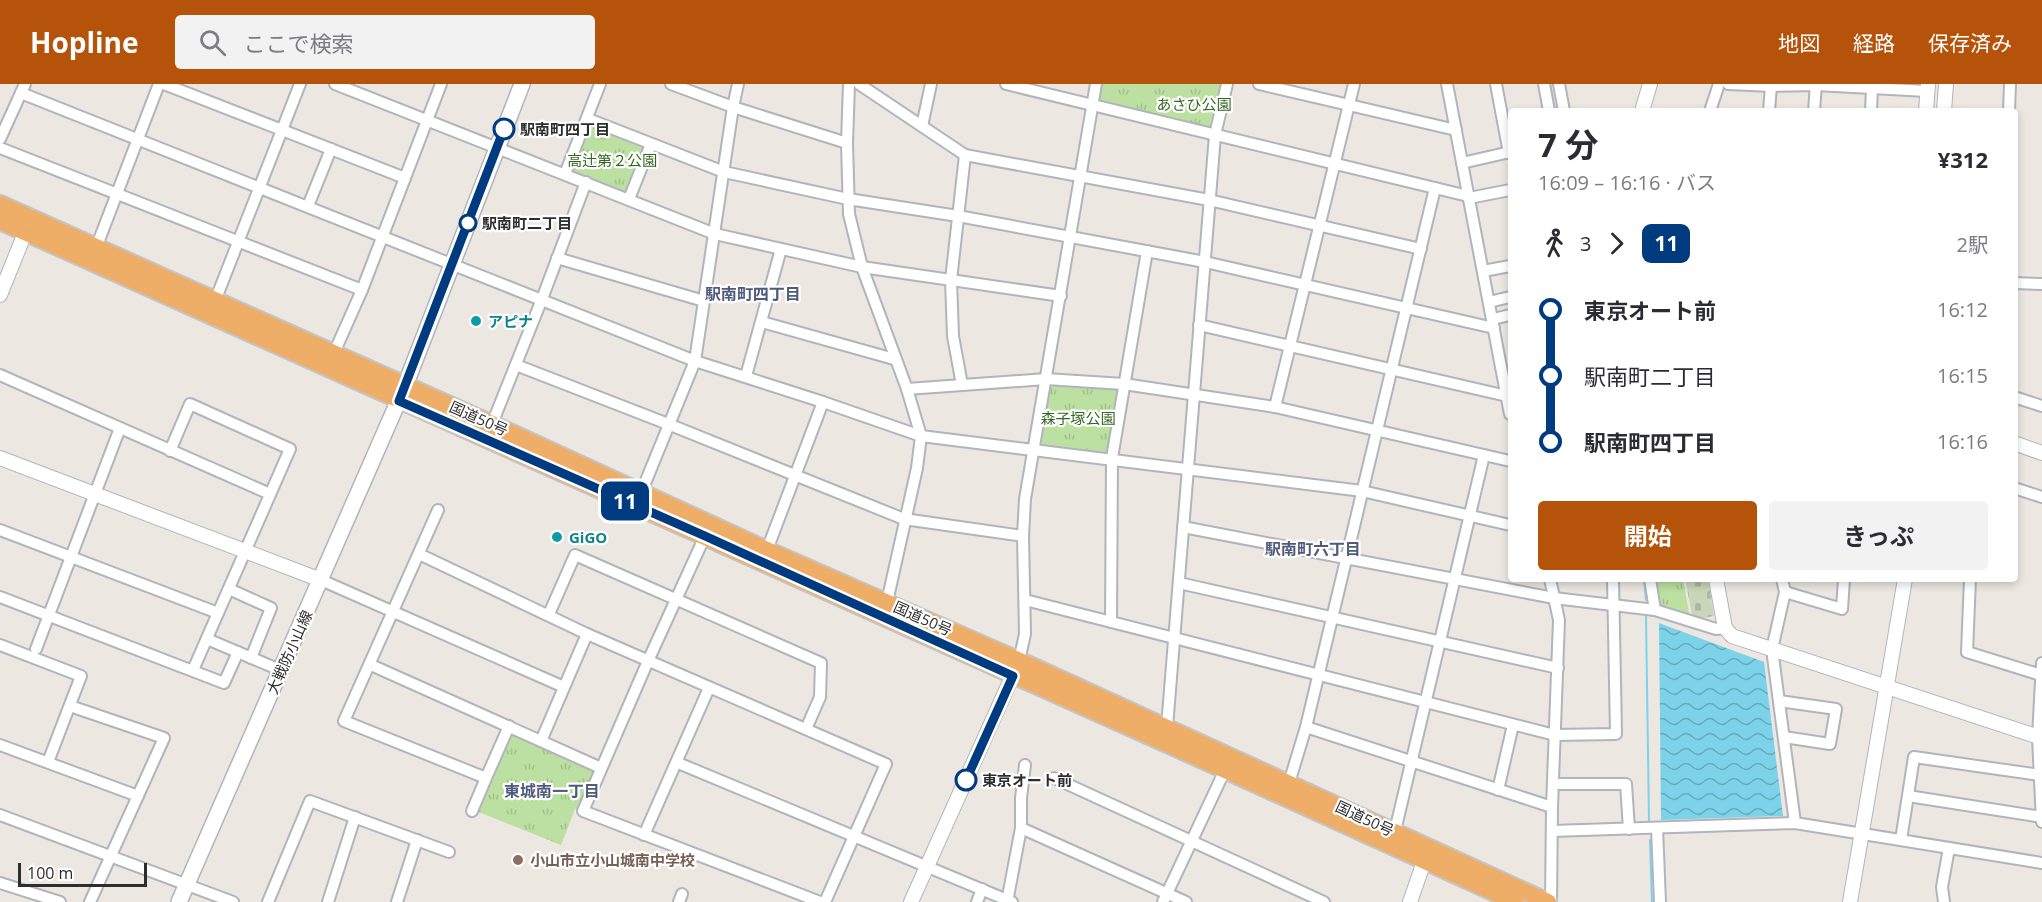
<!DOCTYPE html>
<html lang="ja">
<head>
<meta charset="utf-8">
<style>
	body { margin:0; font-family:"Open Sans","Noto Sans JP",sans-serif; background:#f2f2f3; color:#2b2b33; height:100vh; display:flex; flex-direction:column; font-size:22px; white-space:nowrap }
	* { box-sizing:border-box; margin:0 }
	p { font-size:20px; color:#7c7c81 }
	.icon { flex:none; width:33px; height:33px; fill:none; stroke:currentColor; stroke-width:2; stroke-linecap:round; stroke-linejoin:round }
	.map { position:relative; flex:1; overflow:hidden }
	.details { position:absolute; left:1508px; top:24px; width:510px; height:474px; display:flex; flex-direction:column; background:#fff; border-radius:6px; box-shadow:0 3px 9px #0003 }
	.details>* { flex:none }
	.badge { padding:0 12px; border-radius:9px; font-size:21px; line-height:39px }
	.scale { position:absolute; left:18px; bottom:15px; width:129px; box-sizing:border-box; padding-left:6px; border:3px solid #2d2d2d; border-top:0; font-size:16px; line-height:21px; white-space:nowrap; color:#2d2d2d; -webkit-text-stroke:4px #fff; paint-order:stroke }
	.map>.badge { position:absolute; translate:-50% -50%; box-shadow:0 0 0 3px #fff }
	.legs { display:flex; align-items:center; gap:9px; height:66px; padding:0 30px; font-size:20px }
	.legs p { margin-inline-start:auto }
	.headline { display:flex; align-items:center; justify-content:space-between; height:102px; padding:0 30px }
	h1 { font-size:33px; font-weight:700; line-height:45px }
	.button { display:flex; gap:12px; margin-top:auto; padding:12px 30px }
	.button a { flex:1; height:69px; border-radius:6px; background:#b45309; color:#fff; font-size:24px; font-weight:700; line-height:69px; text-align:center }
	.button a+a { background:#f2f2f3; color:#2b2b33 }
	ul { padding:0 30px; list-style:none }
	li { display:flex; align-items:center; gap:21px; height:66px; font-size:22px }
	li i { display:grid; place-items:center; width:9px; height:100%; margin:0 8px; background:currentColor }
	li i::after { content:''; width:15px; height:15px; margin:-8px; border:4px solid; border-radius:50%; background:#fff }
	li p { margin-inline-start:auto }
	li:first-child i { background:linear-gradient(#0000 50%,currentColor 0) }
	li:last-child i { background:linear-gradient(currentColor 50%,#0000 0) }
	header { display:flex; align-items:center; gap:36px; box-sizing:border-box; height:84px; padding:0 30px; background:#b45309; color:#fff }
	header strong { font-size:28px }
	nav { display:flex; gap:33px; margin-inline-start:auto; font-size:21px }
	.search { width:420px; height:54px; background:#f2f2f3; display:flex; align-items:center; gap:15px; box-sizing:border-box; padding:0 21px; border-radius:6px; color:#7c7c81; font-size:22px }
	.map>svg:first-child { display:block }
</style>
</head>
<body>
<header>
<strong>Hopline</strong>
<div class="search"><svg class="icon" aria-label="search" viewBox="0 0 24 24"><circle cx="10" cy="10" r="6"/><path d="M15 15l6 6"/></svg>ここで検索</div>
<nav><a>地図</a><a>経路</a><a>保存済み</a></nav>
</header>
<div class="map">
<svg width="2042" height="818" viewBox="0 0 2042 818">
	<defs>
		<pattern id="cemetery-stones" width="16" height="16" patternUnits="userSpaceOnUse" patternTransform="scale(1.5)"><rect width="16" height="16" fill="#c9d6b9"/><path d="M2 7V4a2 2 0 0 1 4 0v3zM10 15v-3a2 2 0 0 1 4 0v3z" fill="#adb89f"/></pattern>
		<pattern id="park-tufts" width="24" height="20" patternUnits="userSpaceOnUse" patternTransform="scale(1.5)"><rect width="24" height="20" fill="#bbe0a1"/><path d="M3 7l-1-3M5 7V3M7 7l1-3M15 17l-1-3M17 17v-4M19 17l1-3" fill="none" stroke="#a1c08b"/></pattern>
		<pattern id="water-waves" width="16" height="10" patternUnits="userSpaceOnUse" patternTransform="scale(1.5)"><rect width="16" height="10" fill="#7cd2e8"/><path d="M0 5q4-4 8 0t8 0" fill="none" stroke="#66abbc"/></pattern>
	</defs>
	<rect width="100%" height="100%" fill="#ede7e1"/>
	<path fill="url(#cemetery-stones)" d="M1685,495h23l6,37 -21,4z"/>
	<g fill="url(#park-tufts)">
		<path d="M1102,0h121l-10,41 -5,4 -106,-26 -2,-6z"/>
		<path d="M588,37l61,23 -21,53 -61,-24z"/>
		<path d="M1055,300l61,4 3,2 -9,62 -3,2 -62,-8 -5,-5 10,-53z"/>
		<path d="M1655,495h28l7,39 -30,-10z"/>
		<path d="M510,648l86,38 -16,37 -5,2 -14,36 -85,-34z"/>
	</g>
	<path fill="url(#water-waves)" d="M1659,539l105,39 19,154 -122,4z"/>
	<g fill="none" stroke-linecap="round" stroke-linejoin="round">
		<g stroke="#7cd2e8" stroke-width="2">
			<path d="M1550,0l5,27"/>
			<path d="M1644,495l2,21"/>
			<path d="M1646,532l3,206"/>
			<path d="M1650,756l2,62"/>
		</g>
		<g stroke="#b1b4bc" stroke-width="14">
			<g id="minor">
				<path d="M164,0l241,94"/>
				<path d="M335,0l380,150 147,33 199,29"/>
				<path d="M671,0l62,23 114,36"/>
				<path d="M849,0l-2,59 2,71 13,53 45,122 14,47 -4,32 -30,134"/>
				<path d="M859,0l106,71 244,45 212,49"/>
				<path d="M1006,0l462,112"/>
				<path d="M1259,0l197,46"/>
				<path d="M1447,0l63,330"/>
				<path d="M1496,0l13,69"/>
				<path d="M1544,0l5,27"/>
				<path d="M1559,0l5,27"/>
				<path d="M1728,0l43,2 45,-1 111,6"/>
				<path d="M21,9l674,268 128,41 98,34 441,55 148,34"/>
				<path d="M1710,27l9,-27"/>
				<path d="M1769,27l2,-25"/>
				<path d="M1814,27l2,-27"/>
				<path d="M1871,27l1,-23"/>
				<path d="M2009,27l1,-27"/>
				<path d="M588,35l136,53 124,27 110,17 247,46 289,66"/>
				<path d="M922,42l9,-42"/>
				<path d="M0,55l25,-55"/>
				<path d="M0,64l362,142"/>
				<path d="M1462,79l48,-11"/>
				<path d="M565,90l35,-90"/>
				<path d="M1469,114l41,-8"/>
				<path d="M629,115l22,-55"/>
				<path d="M308,122l23,-57"/>
				<path d="M96,164l63,-164"/>
				<path d="M557,174l147,43"/>
				<path d="M1483,187l27,-5"/>
				<path d="M2014,199l28,1"/>
				<path d="M215,217l85,-217"/>
				<path d="M1489,218l21,-5"/>
				<path d="M1493,235l17,-4"/>
				<path d="M762,238l132,37"/>
				<path d="M1199,241l308,71"/>
				<path d="M334,269l28,-63 79,-206"/>
				<path d="M516,281l152,59 236,95 119,17"/>
				<path d="M0,291l270,119"/>
				<path d="M746,292l35,-127"/>
				<path d="M962,301l-9,-49 -2,-56 14,-125"/>
				<path d="M907,305l139,-10 78,5 151,23 235,54"/>
				<path d="M2014,313l28,9"/>
				<path d="M1275,323l79,-323"/>
				<path d="M492,340l50,-125 44,-117"/>
				<path d="M170,367l20,-47 100,45 -97,221"/>
				<path d="M2014,404l28,9"/>
				<path d="M641,409l54,-132 38,-254 5,-23"/>
				<path d="M438,426l-94,211 142,57 23,-52"/>
				<path d="M1183,443l371,71 101,12 61,19 9,-1"/>
				<path d="M0,446l218,83"/>
				<path d="M705,452l-57,125 -65,150 237,91"/>
				<path d="M767,466l56,-148"/>
				<path d="M419,470l168,80 299,130 -61,138"/>
				<path d="M1550,495l9,41 -7,187 -1,95"/>
				<path d="M1650,495l5,31"/>
				<path d="M1782,495l3,13 -13,57 23,174"/>
				<path d="M1970,495l-3,73 74,23"/>
				<path d="M321,496l243,107"/>
				<path d="M1179,499l379,85"/>
				<path d="M229,505l42,19 -20,50"/>
				<path d="M1785,508l57,17 2,-30"/>
				<path d="M0,513l224,86 14,-31"/>
				<path d="M1025,516l530,135 61,-1 -3,-155"/>
				<path d="M549,530l26,-59 246,108 -1,34 -14,32"/>
				<path d="M1111,538l1,-164 35,-207"/>
				<path d="M207,555l73,31"/>
				<path d="M0,561l81,31 -33,86"/>
				<path d="M36,565l84,-221"/>
				<path d="M1019,577l6,-27 -2,-98 2,-37 71,-415"/>
				<path d="M2042,579l-4,74 4,85"/>
				<path d="M371,581l230,103"/>
				<path d="M1779,617l57,8 -6,35 -46,-7"/>
				<path d="M70,622l94,32 -74,164"/>
				<path d="M1167,643l48,-592 12,-51"/>
				<path d="M1306,643l246,80"/>
				<path d="M541,657l46,-107"/>
				<path d="M0,661l138,51"/>
				<path d="M678,679l334,139"/>
				<path d="M1054,694l270,124"/>
				<path d="M1289,699l17,-56 129,-539"/>
				<path d="M1553,700h73l3,45"/>
				<path d="M1498,706l15,-65"/>
				<path d="M1908,712l134,21"/>
				<path d="M472,727l14,-33"/>
				<path d="M0,731l233,87"/>
				<path d="M1021,744l165,74"/>
				<path d="M1657,744l3,74"/>
				<path d="M1395,747l89,-376"/>
				<path d="M1552,747l243,-8 247,40"/>
				<path d="M644,751l65,-147"/>
				<path d="M1901,756l13,-83 126,18"/>
				<path d="M0,799l60,19"/>
				<path d="M268,818l42,-101 139,51"/>
				<path d="M328,818l27,-85"/>
				<path d="M397,818l20,-62"/>
				<path d="M679,818l3,-8"/>
				<path d="M977,818l5,-13"/>
				<path d="M1007,818l14,-74v-30l4,-33"/>
				<path d="M1163,818l62,-132"/>
				<path d="M1944,818l-2,-15 7,-39"/>
			</g>
		</g>
		<g stroke="#b1b4bc" stroke-width="16">
			<g id="tertiary">
				<path d="M1642,27l8,-27"/>
				<path d="M1926,27l2,-27"/>
				<path d="M1944,27l2,-27"/>
				<path d="M0,211l29,-72"/>
				<path d="M2014,359l28,10"/>
				<path d="M0,374l321,122"/>
				<path d="M1716,495l9,49 7,8 310,102"/>
				<path d="M911,818l106,-236"/>
				<path d="M1410,818l17,-49"/>
				<path d="M1850,818l55,-323"/>
			</g>
		</g>
		<g stroke="#b1b4bc" stroke-width="18">
			<path id="secondary" d="M179,818l226,-516 117,-302"/>
		</g>
		<g stroke="#c4c4c4" stroke-width="20">
			<g id="trunk">
				<path d="M0,120l492,220 275,126 269,118 512,234"/>
				<path d="M0,137l1225,549 290,132"/>
			</g>
		</g>
		<use href="#minor" stroke="#fff" stroke-width="10"/>
		<use href="#tertiary" stroke="#fff" stroke-width="14"/>
		<use href="#secondary" stroke="#fff" stroke-width="15"/>
		<use href="#trunk" stroke="#eeae68" stroke-width="16"/>
	</g>
	<g fill="none" stroke-linecap="round" stroke-linejoin="round">
		<g stroke="#fff" stroke-width="14">
			<path id="line-1" d="M504,45l-105,272 306,135 308,140 -47,104"/>
		</g>
		<use href="#line-1" stroke="#003b80" stroke-width="9"/>
	</g>
	<g fill="#fff" stroke="#003b80" stroke-width="3">
		<circle cx="504" cy="45" r="10"/>
		<circle cx="468" cy="139" r="8"/>
		<circle cx="966" cy="696" r="10"/>
	</g>
	<g fill="#0f9aa8" stroke="#fff" stroke-width="2">
		<circle cx="476" cy="237" r="6"/>
		<circle cx="557" cy="453" r="6"/>
	</g>
	<circle fill="#8d6e63" stroke="#fff" stroke-width="2" cx="518" cy="776" r="6"/>
	<g text-anchor="middle" dominant-baseline="central" stroke-width="4.5" stroke-linejoin="round" paint-order="stroke">
		<g font-size="15" fill="#336720" stroke="#fff">
			<text x="1194" y="20">あさひ公園</text>
			<text x="612" y="76">高辻第２公園</text>
			<text x="1078" y="334">森子塚公園</text>
		</g>
		<g font-size="15" font-weight="bold" fill="#2d2d2d" stroke="#fff" text-anchor="start">
			<text x="520" y="45">駅南町四丁目</text>
			<text x="482" y="139">駅南町二丁目</text>
			<text x="982" y="696">東京オート前</text>
		</g>
		<g font-size="15" font-weight="bold" fill="#0d838f" stroke="#fff" text-anchor="start">
			<text x="488" y="237">アピナ</text>
			<text x="569" y="453">GiGO</text>
		</g>
		<g font-size="15" fill="#2d2d2d" stroke="#fff">
			<text transform="translate(479 334) rotate(24)">国道50号</text>
			<text transform="translate(923 534) rotate(24)">国道50号</text>
			<text transform="translate(289 568) rotate(-66)">大戦防小山線</text>
			<text transform="translate(1365 734) rotate(25)">国道50号</text>
		</g>
		<g font-size="15" font-weight="bold" fill="#785e54" stroke="#fff" text-anchor="start">
			<text x="530" y="776">小山市立小山城南中学校</text>
		</g>
		<g font-size="16" font-weight="bold" fill="#505a7c" stroke="#fff">
			<text x="753" y="210">駅南町四丁目</text>
			<text x="1313" y="465">駅南町六丁目</text>
			<text x="552" y="707">東城南一丁目</text>
		</g>
	</g>
</svg>
<div class="scale">100 m</div>
<b class="badge" style="left:625px;top:417px;background:#003b80;color:#fff">11</b>
<section class="details">
<div class="headline"><div><h1>7 分</h1><p>16:09 – 16:16 · バス</p></div><b>¥312</b></div>
<div class="legs"><svg class="icon" aria-label="walk" viewBox="0 0 24 24"><circle cx="13" cy="4" r="2"/><path d="M13 8l-2 6 4 7M11 14l-3 7M7 12l3-4h3l4 4"/></svg>3<svg class="icon" aria-label="forward" viewBox="0 0 24 24"><path d="M9 5l7 7-7 7"/></svg><b class="badge" style="background:#003b80;color:#fff">11</b><p>2駅</p></div>
<ul>
<li><i style="color:#003b80"></i><b>東京オート前</b><p>16:12</p></li>
<li><i style="color:#003b80"></i><span>駅南町二丁目</span><p>16:15</p></li>
<li><i style="color:#003b80"></i><b>駅南町四丁目</b><p>16:16</p></li>
</ul>
<div class="button"><a>開始</a><a>きっぷ</a></div>
</section>
</div>
</body>
</html>
